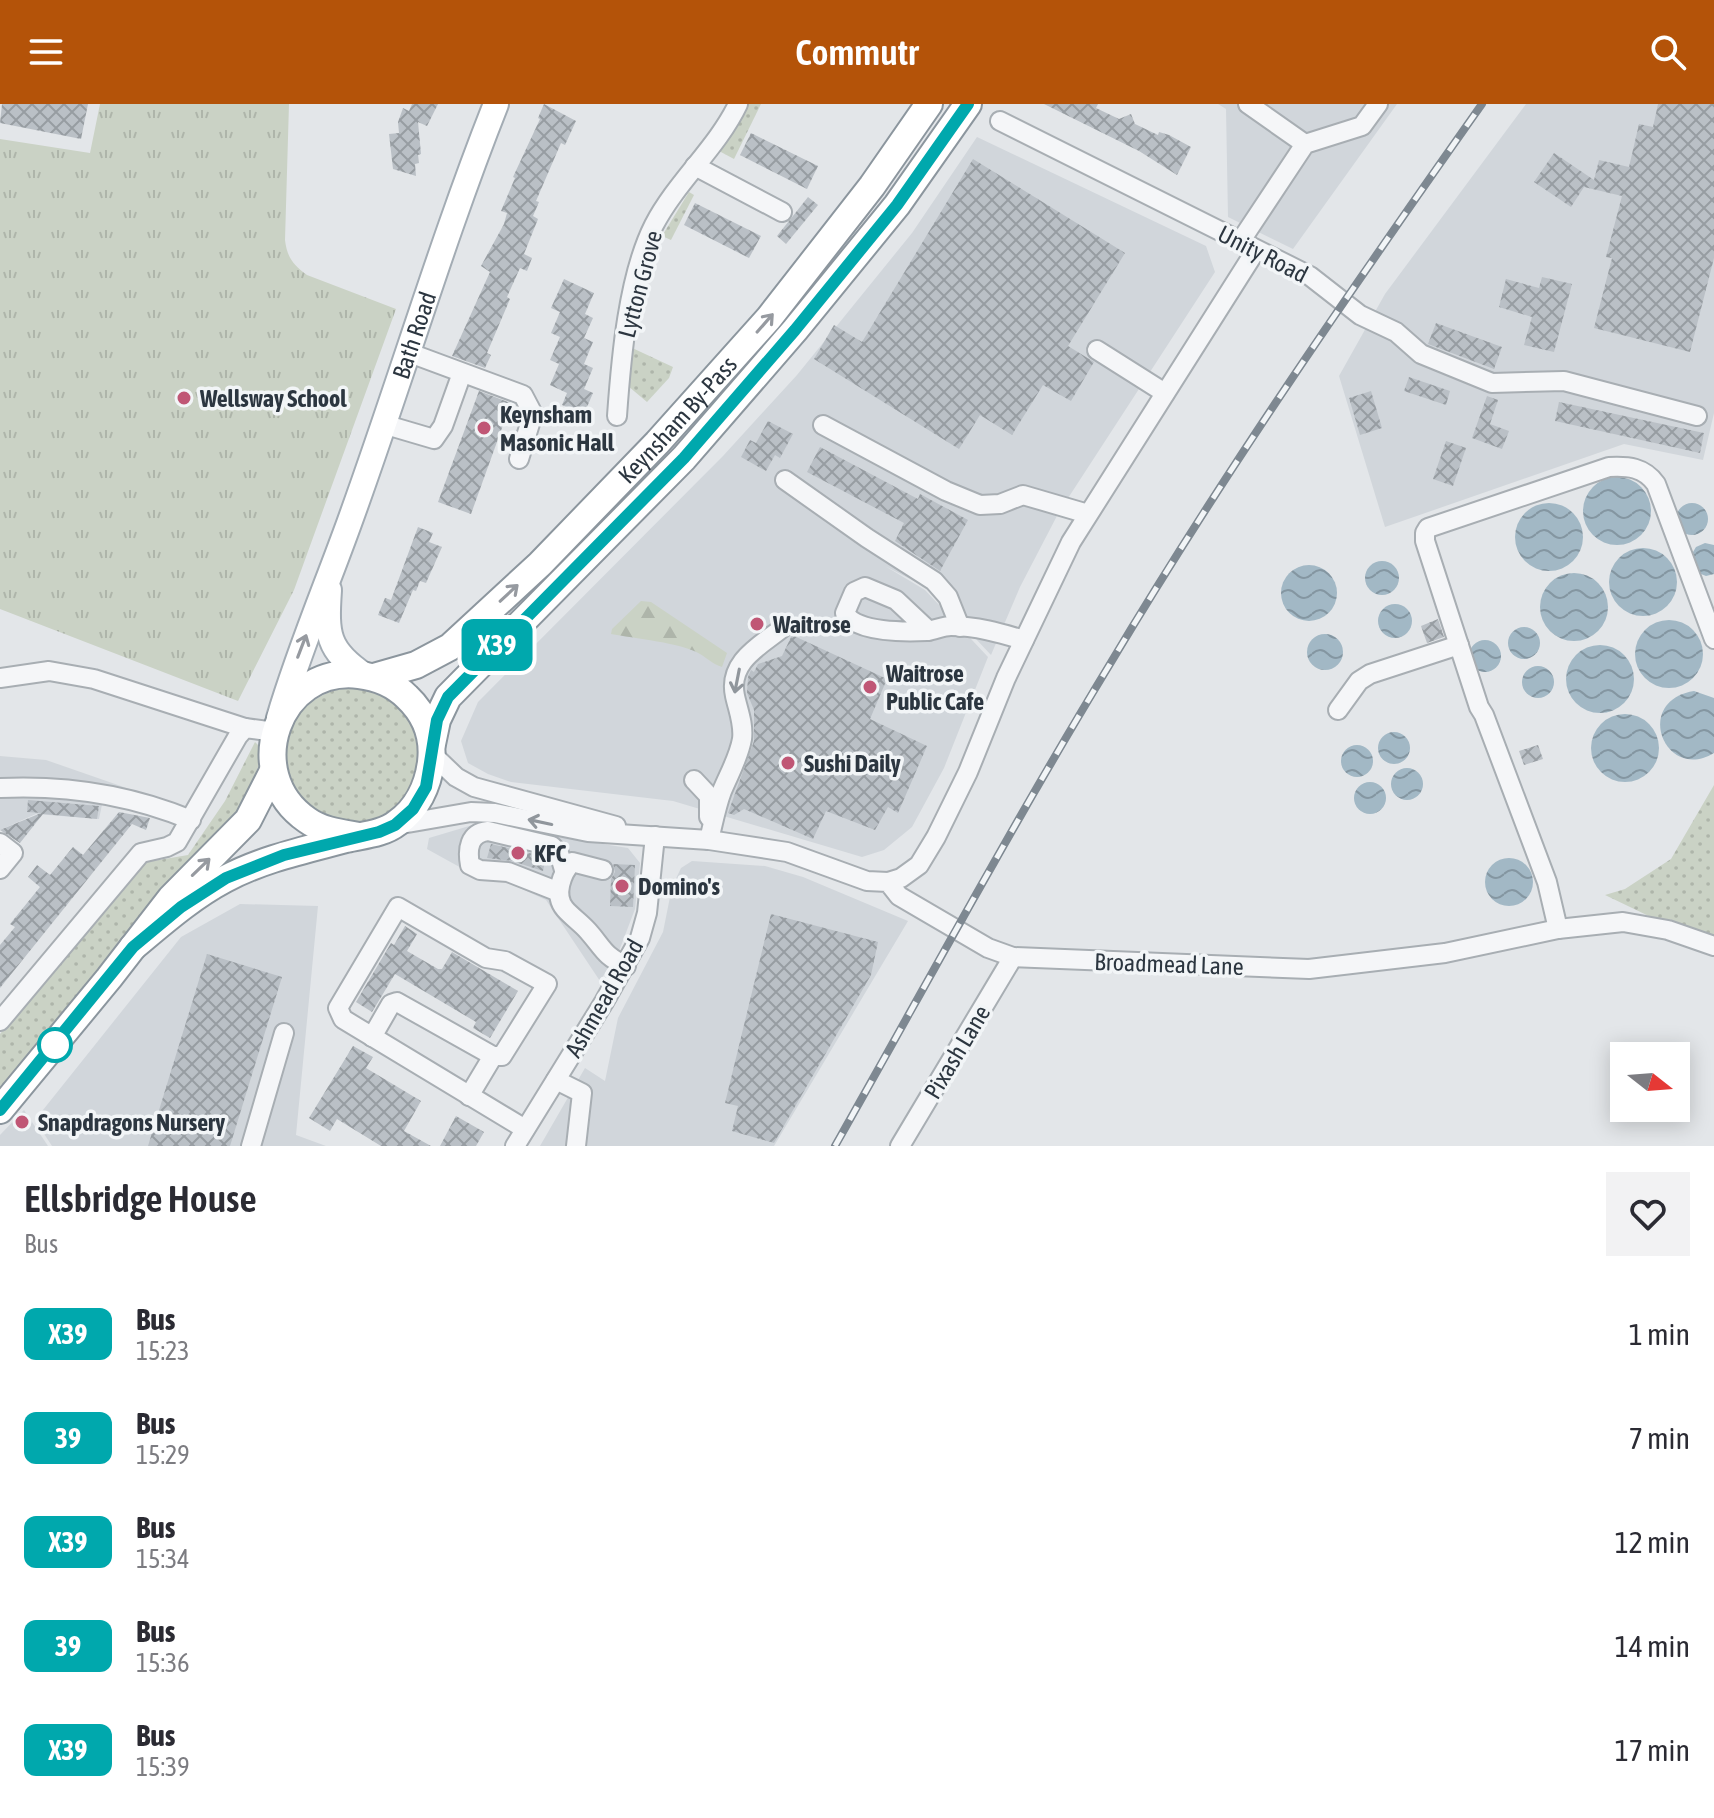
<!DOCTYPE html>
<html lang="en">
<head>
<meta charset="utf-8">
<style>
	body { margin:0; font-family:"Asap Condensed",sans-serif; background:#f2f2f3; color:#2b2b33; height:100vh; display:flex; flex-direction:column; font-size:30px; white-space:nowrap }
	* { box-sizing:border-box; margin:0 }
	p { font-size:26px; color:#7c7c81 }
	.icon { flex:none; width:44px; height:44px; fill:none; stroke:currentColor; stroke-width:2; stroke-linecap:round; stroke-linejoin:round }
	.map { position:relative; height:1042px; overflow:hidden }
	.sheet { display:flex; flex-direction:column; background:#fff; flex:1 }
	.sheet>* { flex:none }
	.badge { padding:0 16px; border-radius:12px; font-size:28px; line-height:52px }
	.needle { width:52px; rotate:107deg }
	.tools { position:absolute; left:1610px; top:938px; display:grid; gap:16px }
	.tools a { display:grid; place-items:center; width:80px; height:80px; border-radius:0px; background:#fff; box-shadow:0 4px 20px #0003; font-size:40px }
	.map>.badge { position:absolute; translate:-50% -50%; box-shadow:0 0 0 4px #fff }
	.round { display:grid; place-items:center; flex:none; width:84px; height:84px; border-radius:0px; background:#f2f2f3 }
	.headline { display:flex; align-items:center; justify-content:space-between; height:136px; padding:0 24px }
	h1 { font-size:38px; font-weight:600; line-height:60px }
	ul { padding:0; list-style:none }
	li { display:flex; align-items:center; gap:24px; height:104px; padding:0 24px }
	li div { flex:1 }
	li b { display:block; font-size:30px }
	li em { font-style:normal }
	li .badge { min-width:88px; font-weight:700; text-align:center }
	header { display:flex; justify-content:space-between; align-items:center; height:104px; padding:0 24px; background:#b45309; color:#fff; font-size:36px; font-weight:600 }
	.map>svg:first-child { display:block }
</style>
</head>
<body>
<header><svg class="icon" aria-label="menu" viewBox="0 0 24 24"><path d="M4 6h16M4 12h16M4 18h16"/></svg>Commutr<svg class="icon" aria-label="search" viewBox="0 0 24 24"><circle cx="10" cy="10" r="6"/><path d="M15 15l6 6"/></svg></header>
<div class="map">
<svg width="1714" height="1042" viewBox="0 0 1714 1042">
	<defs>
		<pattern id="grass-dots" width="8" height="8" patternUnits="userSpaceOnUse" patternTransform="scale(2)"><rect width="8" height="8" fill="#cad2c5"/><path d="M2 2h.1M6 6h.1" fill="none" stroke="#aeb5aa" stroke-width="1.8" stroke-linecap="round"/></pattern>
		<pattern id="forest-firs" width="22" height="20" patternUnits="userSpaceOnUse" patternTransform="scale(2)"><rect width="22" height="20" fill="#cad2c5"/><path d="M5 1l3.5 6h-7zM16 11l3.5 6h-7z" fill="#aeb5aa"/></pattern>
		<pattern id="park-tufts" width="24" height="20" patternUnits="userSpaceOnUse" patternTransform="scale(2)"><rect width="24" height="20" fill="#cad2c5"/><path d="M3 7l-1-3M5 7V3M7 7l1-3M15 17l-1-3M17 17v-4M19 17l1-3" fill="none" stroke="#aeb5aa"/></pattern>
		<pattern id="water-waves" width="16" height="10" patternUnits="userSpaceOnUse" patternTransform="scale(2)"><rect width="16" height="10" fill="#a2b8c5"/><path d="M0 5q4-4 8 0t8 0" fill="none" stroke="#8496a1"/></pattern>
		<pattern id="building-cross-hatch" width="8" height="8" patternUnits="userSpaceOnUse" patternTransform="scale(2)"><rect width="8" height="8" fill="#bac0c6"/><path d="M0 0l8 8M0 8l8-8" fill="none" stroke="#979da2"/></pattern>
	</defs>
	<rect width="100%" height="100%" fill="#e3e6e9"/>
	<g fill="#d1d6db">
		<path d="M1218,0h179l-104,145 -65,-32 -2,-108z"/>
		<path d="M1526,0h188v309l-11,47 -79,-16 -239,83 -46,-151 46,-82z"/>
		<path d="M977,33l229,109 9,26 -156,240 -39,75 -29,68 -62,-66 -44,-23 40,24 63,67 -44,111 -32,59 -28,23 -22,7 -189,-56 -162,-19 -23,-8 -20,-11 -7,-22 17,-39 245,-246 74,-81 115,-142z"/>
		<path d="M0,652l46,4 138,48 -81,-8 -4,19 -63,-5 -36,16z"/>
		<path d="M476,720l152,24 12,15 -5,46 -16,42 -19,30 -54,-81 -41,-19 -31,-6 -47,-26 2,-11z"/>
		<path d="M692,757l73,5 38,11 105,44 -134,225h-234l45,-78 20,13 13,-63 45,-86 9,-45 9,-19z"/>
		<path d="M240,800l78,2 -22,229 30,11h-274l-17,-26 146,-183z"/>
		<path d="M24,1006l24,36h-48v-11z"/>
	</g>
	<g fill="url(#grass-dots)">
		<path d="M749,0h12l-27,55 -15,-8z"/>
		<path d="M689,88l5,3 -23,45 -9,-4z"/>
		<path d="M628,242l45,21 -4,11 -22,24 -19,-16z"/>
		<circle cx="353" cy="652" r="68"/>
		<path d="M255,638l4,4 -1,21 -15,42 -243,284v-59l141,-171 47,-8 37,-54z"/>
		<path d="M1714,681v156l-59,-22 -50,-24 20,-6 46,-30z"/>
	</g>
	<path fill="url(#forest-firs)" d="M641,497l10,1 76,51 -5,14c-9,-3 -14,-8 -22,-13 -17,-11 -68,-16 -89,-20l1,-5z"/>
	<path fill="url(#park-tufts)" d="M100,0h189l-4,136c2,17 8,25 22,35l89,34 -102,281 -56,111 -238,-92v-470l90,14z"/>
	<g fill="url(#water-waves)">
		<circle cx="1617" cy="407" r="34"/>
		<circle cx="1692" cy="415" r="16"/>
		<circle cx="1549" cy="433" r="34"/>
		<path d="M1705,439l9,2v29l-8,2 -10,-4 -6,-15 6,-10z"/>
		<circle cx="1643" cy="478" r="34"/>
		<circle cx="1382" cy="474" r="17"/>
		<circle cx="1309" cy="489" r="28"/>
		<circle cx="1574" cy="503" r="34"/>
		<circle cx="1395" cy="517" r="17"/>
		<circle cx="1669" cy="550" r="34"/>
		<circle cx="1524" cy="539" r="16"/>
		<circle cx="1325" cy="548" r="18"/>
		<circle cx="1485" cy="552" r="16"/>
		<circle cx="1600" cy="575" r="34"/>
		<circle cx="1538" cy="578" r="16"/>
		<path d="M1694,587l20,7v55c-49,30 -82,-52 -20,-62z"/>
		<circle cx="1625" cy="644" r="34"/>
		<circle cx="1394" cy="644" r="16"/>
		<circle cx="1357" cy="657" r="16"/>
		<circle cx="1407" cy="680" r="16"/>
		<circle cx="1370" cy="694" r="16"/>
		<circle cx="1509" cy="778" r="24"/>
	</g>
	<g fill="url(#building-cross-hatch)">
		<path d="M2,0h86l-7,35 -81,-16z"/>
		<path d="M412,0h26l-11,22 -9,-4 3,32 -3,1 1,8 -4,1 1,12 -23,-7 -4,-35 10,-1 -1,-11 5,-14 6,3z"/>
		<path d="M544,0l32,17 -11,24 -4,-2 -25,58 3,1 -6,14 5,3 -14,35 8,4 -5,13 -7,-3 -13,29 3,2 -23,54 4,2 -6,13 -33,-12 38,-84 -9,-6 23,-42 3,-11 -6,-2 11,-26 3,-7 -2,-1 27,-58 -2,-1z"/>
		<path d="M1044,0h54l-2,4 23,11 12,-5 4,10 23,11 1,-3 10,3 22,12 -14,28 -38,-24z"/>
		<path d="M1658,0h56v154l-24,94 -96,-24 18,-70 -6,-1 16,-61 -38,-9 -13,20 -37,-25 20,-29 40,27 5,-20 30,7 10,-43 14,3z"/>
		<path d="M751,29l67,33 -11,23 -67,-34z"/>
		<path d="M973,55l152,94 -57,93 26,16 -23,39 -28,-16 -31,50 -32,-20 -21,34 -145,-90 20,-34 28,17z"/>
		<path d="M808,93l10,8 -32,39 -9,-8z"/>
		<path d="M695,99l66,33 -12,22 -65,-33z"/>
		<path d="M1542,173l30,7 -18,68 -30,-7 8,-28 -33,-10 7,-28 33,9z"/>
		<path d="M564,175l30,14 -9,21 8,4 -9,20 9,4 -9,22 9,4 -9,21 9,4 -9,21 -22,-9 5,-12 -17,-8 9,-21 -9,-4 10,-23 -9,-4 9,-21 -9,-4z"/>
		<path d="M1436,219l66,24 -8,22 -66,-25z"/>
		<path d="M1409,273l41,14 -4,14 -42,-14z"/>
		<path d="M479,287l32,12 -40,111 -33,-12z"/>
		<path d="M1371,287l11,37 -22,7 -11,-37z"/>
		<path d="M1487,292l11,4 -8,24 19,7 -7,18 -30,-11z"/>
		<path d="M1559,298l145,31 -4,20 -145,-32z"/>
		<path d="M768,317l25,13 -13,24 -5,-3 -9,16 -25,-14 9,-17 6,3z"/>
		<path d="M1446,337l20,7 -13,38 -20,-7z"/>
		<path d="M820,343l98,52 2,-5 48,26 -28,51 -45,-30 9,-18 -97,-51z"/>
		<path d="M418,423l15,6 -4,9 13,5 -16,36 -6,-2 -4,10 -3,-1 -14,33 -21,-8 7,-17 6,2z"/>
		<path d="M1438,515l6,18 -17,6 -6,-17z"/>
		<path d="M792,531l95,44 -17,40 57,27 -29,67 -10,-6 -13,23 -49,-19 -13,28 -69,-30 -10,6 -6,-2 26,-72v-31l-7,-17 1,-16 3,-7 3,2 4,-8 24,-8z"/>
		<path d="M1538,641l5,14 -19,6 -5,-14z"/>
		<path d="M28,696l71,6 -2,13 -54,-5 -23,29 -20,-13 41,-17 -14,-1z"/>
		<path d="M119,708l31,6 -4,12 -14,-6 -132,164v-43l15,-18 -5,-3 30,-37 -12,-10 9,-12 13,10 23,-28 10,8z"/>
		<path d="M491,740l55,13 -3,14 -31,-10 -25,-3z"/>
		<path d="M613,760l22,1 -2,42 -23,-1 1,-27 4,-7z"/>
		<path d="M771,810l107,28 -7,33 -97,168 -42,-12 6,-25 -13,-3z"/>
		<path d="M405,822l12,8 -10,17 31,18h4l10,-17 66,39 -28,47 -17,-10 3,-6 -81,-48 -23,38 -16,-10 35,-59 3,2z"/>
		<path d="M207,850l75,23 -52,169h-82z"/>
		<path d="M353,942l20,11 -7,11 55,33 -17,30 27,15h-50l-44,-27 -7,12 -21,-13z"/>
		<path d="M456,1012l28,16 -8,14h-36z"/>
	</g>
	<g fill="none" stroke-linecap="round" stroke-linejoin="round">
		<g stroke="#a8aeb3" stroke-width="22">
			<g id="minor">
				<path d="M1248,0l57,40"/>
				<path d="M1000,17l310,155 50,39 36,17 25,22 71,29 72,-2 133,35"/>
				<path d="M695,62l87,46"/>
				<path d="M1240,138l65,-98 57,-18 16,-22"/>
				<path d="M1097,246l68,43"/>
				<path d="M407,248l116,43 10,19 -14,45"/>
				<path d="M617,312c4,-57 11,-140 37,-191 23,-44 63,-77 84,-121"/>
				<path d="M383,320l51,15 9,-13 19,-53"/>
				<path d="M823,321l123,66 34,14 20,-1 23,-9 65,19"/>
				<path d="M785,376l82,58 67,43 14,16 12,30"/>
				<path d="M929,527l-33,-31 -31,-13 -11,5 -9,21c11,20 61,19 82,18 8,-1 16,-5 24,-5 25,0 49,7 73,14"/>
				<path d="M0,574l49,-7 45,8 151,49"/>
				<path d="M1338,606l21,-29 11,-7 89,-29"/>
				<path d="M432,650l24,23 18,10 142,39"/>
				<path d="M694,676l15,16v21"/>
				<path d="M0,684c65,-3 131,7 191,32"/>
				<path d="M396,721l75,-13 24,1 93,19 121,8 78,12 80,29 21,1 11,14 89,52 25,9 296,12 136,-16 113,-24 65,-7 45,8 46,16"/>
				<path d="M709,736c4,-16 7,-33 13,-49 7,-17 17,-34 20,-52 2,-15 -4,-29 -7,-43 -8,-36 29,-52 51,-71"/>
				<path d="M0,739l13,10 -13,16"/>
				<path d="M603,766l-31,-8c-10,11 -19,33 -7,47 7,8 16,14 23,22 16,18 15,24 38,35"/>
				<path d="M888,778l13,-4 18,-13 17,-28 32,-65 38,-94 65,-136 185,-292"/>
				<path d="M559,788l-51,-20 -28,-2 -10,-5c-3,-16 -1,-32 18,-34l64,15 7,7 5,17"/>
				<path d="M1558,825l-11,-47 -63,-167 -5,-8 -54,-166v-8l3,-5 181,-61c19,-1 35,0 47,17l58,155"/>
				<path d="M0,917l141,-168 26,-6 10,-5 61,-106 7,-8 30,4"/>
				<path d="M372,933l19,-33 6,-2 96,54 -24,40"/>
				<path d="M493,952h9l45,-72 -42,-23 -19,-3 -88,-51 -60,101 5,11 182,110"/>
				<path d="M556,976l26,13 -6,53"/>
				<path d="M251,1042l33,-113"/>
				<path d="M515,1042l89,-144 36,-64 7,-25 8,-77"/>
				<path d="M900,1042l113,-189"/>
			</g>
		</g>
		<g stroke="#a3acb4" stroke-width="28">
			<g id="major">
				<path d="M329,486c-3,44 -2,60 35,85"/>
				<path id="s1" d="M279,614c20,-68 48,-133 72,-200 50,-138 91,-278 145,-414"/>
			</g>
		</g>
		<g stroke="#8c969e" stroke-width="30">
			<g id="highway">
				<path id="s2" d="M374,573l42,-12 34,-18 90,-83 117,-121 112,-125 103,-132 57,-82"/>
				<path d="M432,640l5,-24 11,-23 236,-239 111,-128 102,-125 71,-101"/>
				<path d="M133,843c29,-24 58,-50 92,-68 37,-20 80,-29 121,-40 17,-4 37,-5 51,-16 20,-14 31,-37 34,-61 3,-25 -6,-48 -24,-65 -13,-13 -31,-20 -48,-22 -81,-10 -119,99 -52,145 15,11 35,13 52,16"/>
				<path d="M0,1006l109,-132 62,-80 77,-78 25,-49"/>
			</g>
		</g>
		<use href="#minor" stroke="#f5f6f8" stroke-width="18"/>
		<use href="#major" stroke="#fff" stroke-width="24"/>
		<use href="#highway" stroke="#fff" stroke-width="26"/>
		<g stroke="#7e8891" stroke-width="8">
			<path id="rail" d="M835,1042c91,-161 179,-324 275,-482 115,-193 243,-377 372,-560"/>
		</g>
		<use href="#rail" stroke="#f2f5f7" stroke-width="5" stroke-dasharray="15" stroke-linecap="butt"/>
	</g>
	<defs><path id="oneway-shaft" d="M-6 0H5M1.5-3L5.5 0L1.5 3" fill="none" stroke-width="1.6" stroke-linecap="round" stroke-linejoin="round" transform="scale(2)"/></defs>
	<g stroke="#969aa0">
		<use href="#oneway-shaft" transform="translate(765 219) rotate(-49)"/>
		<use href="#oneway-shaft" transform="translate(509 489) rotate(-43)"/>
		<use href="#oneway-shaft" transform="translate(302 542) rotate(-69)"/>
		<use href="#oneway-shaft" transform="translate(201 763) rotate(-44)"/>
	</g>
	<g stroke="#90969c">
		<use href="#oneway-shaft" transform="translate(737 577) rotate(101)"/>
		<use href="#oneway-shaft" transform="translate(540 718) rotate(-168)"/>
	</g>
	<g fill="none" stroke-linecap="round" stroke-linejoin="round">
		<g stroke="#fff" stroke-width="18">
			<path id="line" d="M0,1006l133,-163 48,-40 45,-29 58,-23 95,-23 16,-7 18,-16 13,-22 11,-67 11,-23 236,-239 111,-128 102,-125 71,-101"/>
		</g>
		<use href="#line" stroke="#00a8ad" stroke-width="12"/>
	</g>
	<g fill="#c05675" stroke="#f2f5f7" stroke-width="3">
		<circle cx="184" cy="294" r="8"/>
		<circle cx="484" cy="324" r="8"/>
		<circle cx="757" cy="520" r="8"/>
		<circle cx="870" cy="583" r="8"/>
		<circle cx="788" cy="659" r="8"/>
		<circle cx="518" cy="749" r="8"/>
		<circle cx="622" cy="782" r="8"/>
		<circle cx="22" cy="1018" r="8"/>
	</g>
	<circle fill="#fff" stroke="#00a8ad" stroke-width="4" cx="55" cy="941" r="16"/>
	<g text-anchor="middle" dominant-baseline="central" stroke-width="7" stroke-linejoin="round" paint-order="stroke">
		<g font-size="24" fill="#2c3640" stroke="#f2f5f7">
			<text transform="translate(1263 150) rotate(27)">Unity Road</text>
			<text transform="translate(640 180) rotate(-75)">Lytton Grove</text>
			<text stroke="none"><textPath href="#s1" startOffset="406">Bath Road</textPath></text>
			<text stroke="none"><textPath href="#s2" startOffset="404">Keynsham By-Pass</textPath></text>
			<text transform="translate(1169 860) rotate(2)">Broadmead Lane</text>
			<text transform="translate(604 894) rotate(-60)">Ashmead Road</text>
			<text transform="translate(957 948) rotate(-59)">Pixash Lane</text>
		</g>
		<g font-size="24" font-weight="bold" fill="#2c3640" stroke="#f2f5f7" text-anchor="start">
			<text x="200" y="294">Wellsway School</text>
			<text x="500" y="310">Keynsham<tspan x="500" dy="28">Masonic Hall</tspan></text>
			<text x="773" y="520">Waitrose</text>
			<text x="886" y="569">Waitrose<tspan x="886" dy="28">Public Cafe</tspan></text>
			<text x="804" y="659">Sushi Daily</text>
			<text x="534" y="749">KFC</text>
			<text x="638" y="782">Domino's</text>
			<text x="38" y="1018">Snapdragons Nursery</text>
		</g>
	</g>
</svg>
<div class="tools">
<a><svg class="needle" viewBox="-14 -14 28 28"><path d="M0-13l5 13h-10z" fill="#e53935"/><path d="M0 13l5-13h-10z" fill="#7c7c81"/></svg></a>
</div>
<b class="badge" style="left:497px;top:541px;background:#00a8ad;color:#fff">X39</b>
</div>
<section class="sheet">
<div class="headline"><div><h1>Ellsbridge House</h1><p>Bus</p></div><a class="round"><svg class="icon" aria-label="heart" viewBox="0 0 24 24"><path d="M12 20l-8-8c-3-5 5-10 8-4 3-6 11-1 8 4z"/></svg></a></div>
<ul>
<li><span class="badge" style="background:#00a8ad;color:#fff">X39</span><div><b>Bus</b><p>15:23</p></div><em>1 min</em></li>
<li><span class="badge" style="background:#00a8ad;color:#fff">39</span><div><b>Bus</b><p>15:29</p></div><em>7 min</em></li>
<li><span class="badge" style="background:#00a8ad;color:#fff">X39</span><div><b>Bus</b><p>15:34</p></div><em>12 min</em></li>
<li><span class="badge" style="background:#00a8ad;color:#fff">39</span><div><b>Bus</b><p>15:36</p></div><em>14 min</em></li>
<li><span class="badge" style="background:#00a8ad;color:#fff">X39</span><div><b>Bus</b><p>15:39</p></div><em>17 min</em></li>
</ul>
</section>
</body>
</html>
